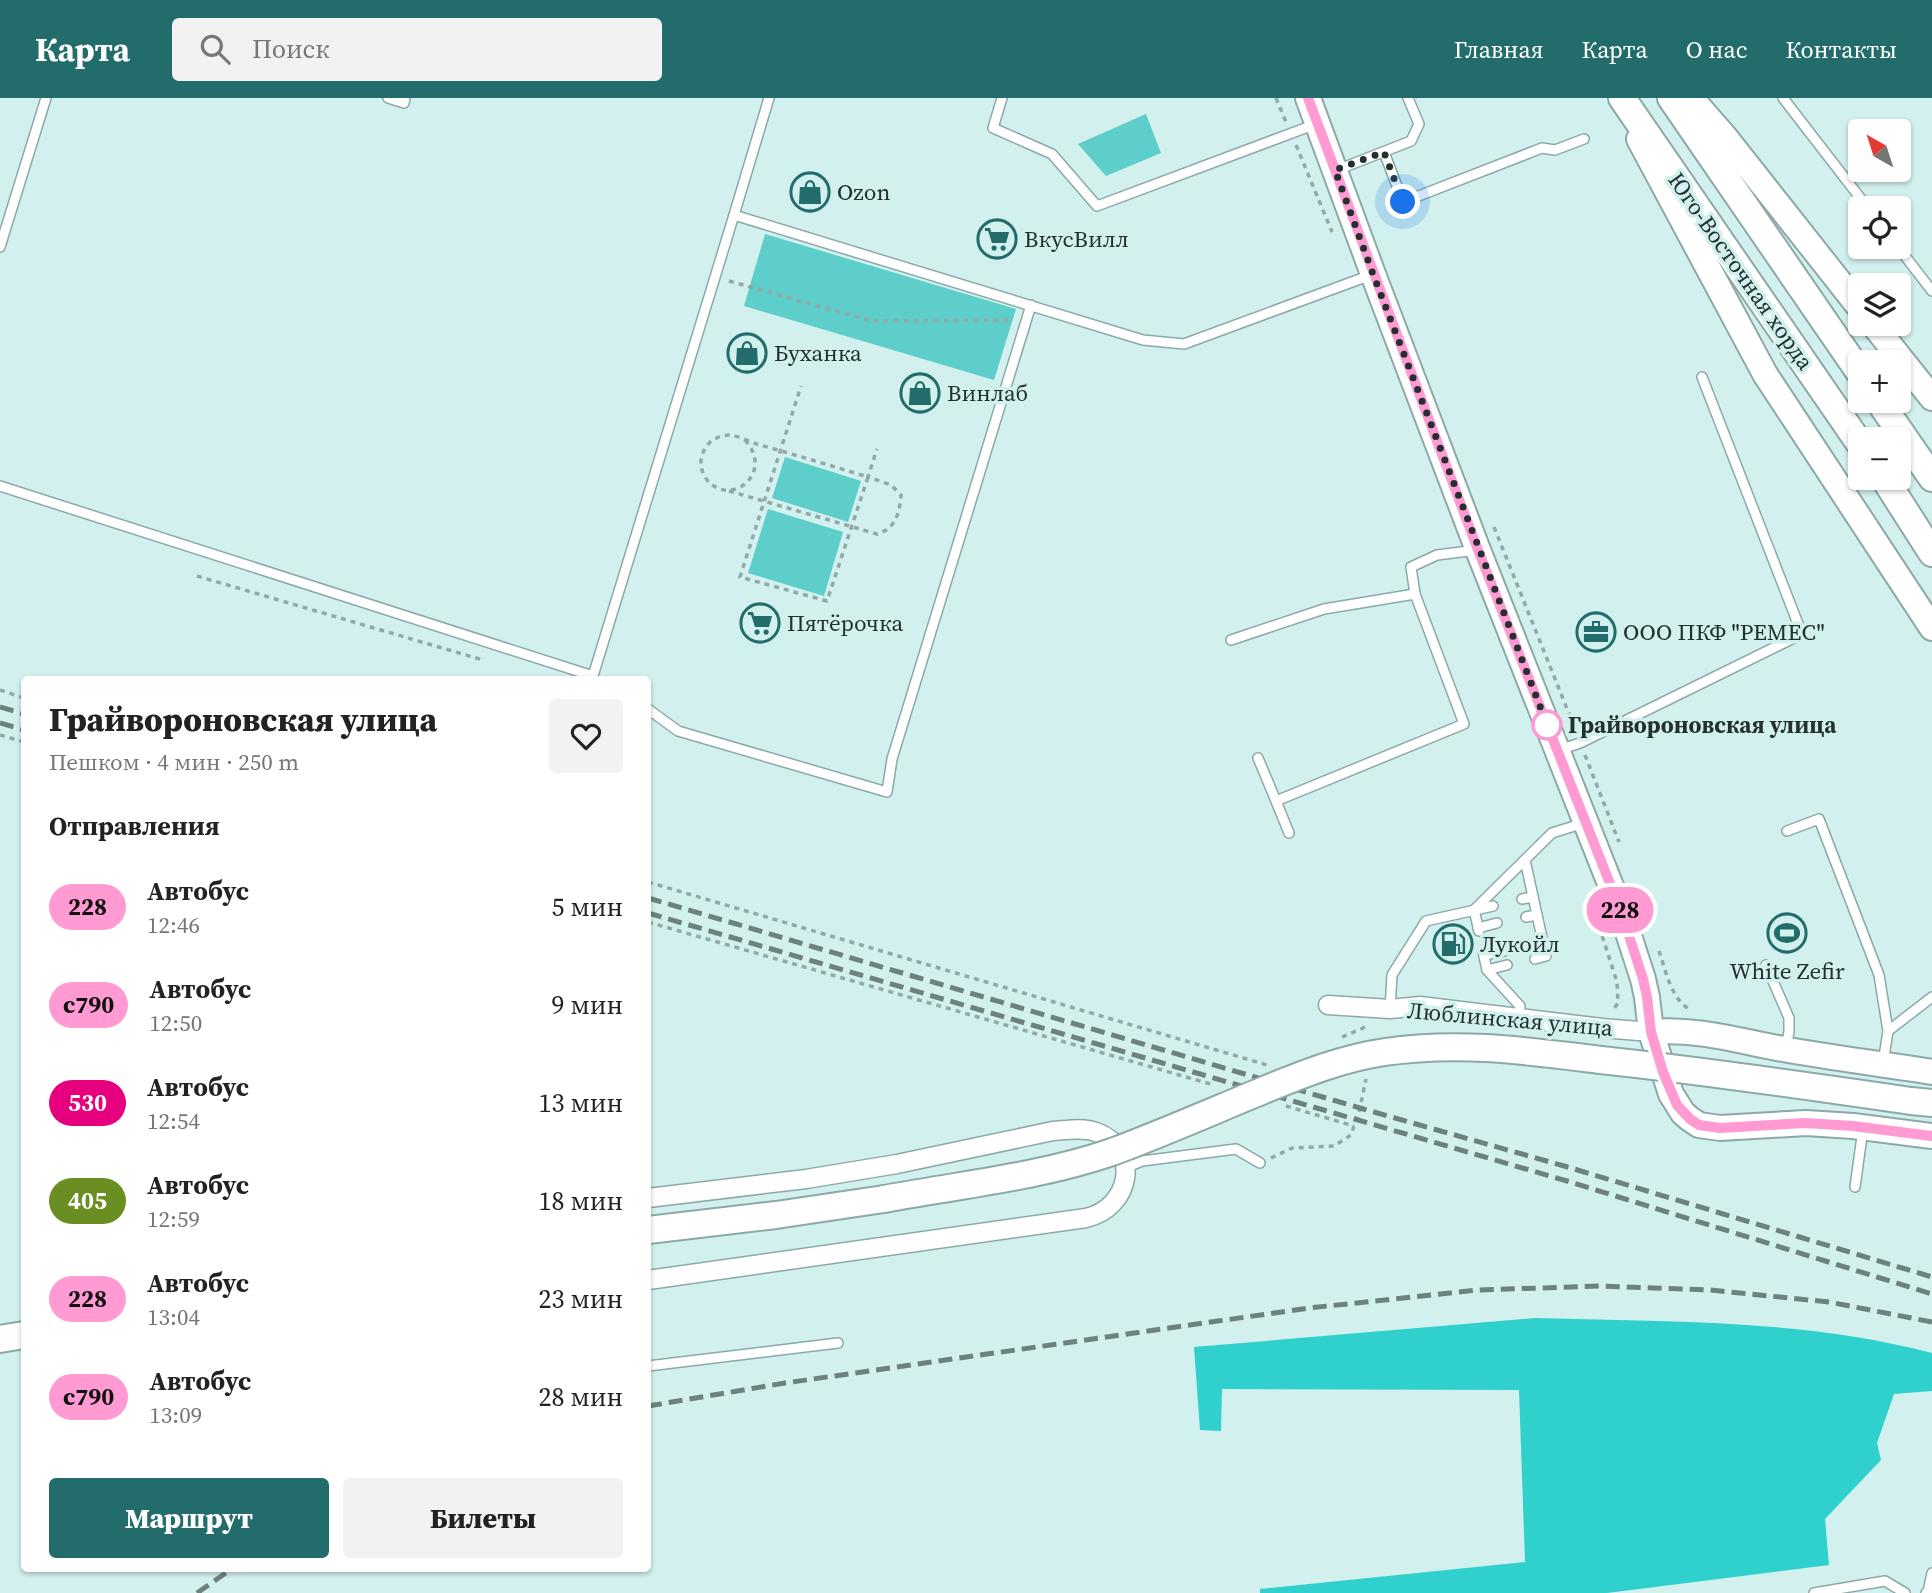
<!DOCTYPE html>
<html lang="ru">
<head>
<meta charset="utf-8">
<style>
	body { margin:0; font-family:"Source Serif 4",serif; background:#f2f2f2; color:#222; height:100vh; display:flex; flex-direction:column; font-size:26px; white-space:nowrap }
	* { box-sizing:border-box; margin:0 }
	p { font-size:23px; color:#767676 }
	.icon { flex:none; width:38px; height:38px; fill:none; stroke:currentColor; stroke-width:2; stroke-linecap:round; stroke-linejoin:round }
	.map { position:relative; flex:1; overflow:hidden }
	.sheet { position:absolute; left:21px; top:578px; width:630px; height:896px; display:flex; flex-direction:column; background:#fff; border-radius:7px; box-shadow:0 2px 5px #0004 }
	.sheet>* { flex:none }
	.badge { padding:0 14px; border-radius:23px; font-size:24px; line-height:46px }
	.needle { width:46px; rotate:321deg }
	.controls { position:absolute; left:1848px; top:21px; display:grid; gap:14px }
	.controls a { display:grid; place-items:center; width:63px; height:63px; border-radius:7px; background:#fff; box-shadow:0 2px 5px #0004; font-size:35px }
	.you { position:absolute; width:35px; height:35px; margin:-18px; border:5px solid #fff; border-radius:50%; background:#1a73e8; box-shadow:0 0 0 10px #1a73e833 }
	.map>.badge { position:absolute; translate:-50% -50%; box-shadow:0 0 0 4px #fff }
	h2 { padding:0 28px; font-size:26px; line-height:63px }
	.round { display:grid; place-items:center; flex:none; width:74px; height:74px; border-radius:7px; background:#f2f2f2 }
	.overview { display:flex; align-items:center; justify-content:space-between; height:119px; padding:0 28px }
	h1 { font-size:33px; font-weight:800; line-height:52px }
	.action { display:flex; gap:14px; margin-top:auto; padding:14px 28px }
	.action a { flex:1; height:80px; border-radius:7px; background:#226d6b; color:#fff; font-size:28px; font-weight:800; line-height:80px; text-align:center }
	.action a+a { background:#f2f2f2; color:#222 }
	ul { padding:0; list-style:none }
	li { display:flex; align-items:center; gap:21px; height:98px; padding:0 28px }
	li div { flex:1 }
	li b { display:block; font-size:26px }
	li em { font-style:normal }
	li .badge { min-width:77px; font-weight:700; text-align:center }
	header { display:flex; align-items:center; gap:42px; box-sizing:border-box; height:98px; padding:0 35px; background:#226d6b; color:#fff }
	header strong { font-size:33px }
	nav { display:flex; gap:38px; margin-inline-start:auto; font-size:24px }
	.search { width:490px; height:63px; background:#f2f2f2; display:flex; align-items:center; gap:18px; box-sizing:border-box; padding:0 24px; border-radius:7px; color:#767676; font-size:26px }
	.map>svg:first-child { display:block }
</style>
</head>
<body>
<header>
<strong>Карта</strong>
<div class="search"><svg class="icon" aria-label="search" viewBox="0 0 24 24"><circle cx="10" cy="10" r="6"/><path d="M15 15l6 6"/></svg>Поиск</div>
<nav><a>Главная</a><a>Карта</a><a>О нас</a><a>Контакты</a></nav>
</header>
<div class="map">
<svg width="1932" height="1495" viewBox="0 0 1932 1495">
	<rect width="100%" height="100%" fill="#d1f0ee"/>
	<g fill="#5dcec9">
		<path d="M1146,16l15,39 -55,23 -28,-32z"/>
		<path d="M765,136l251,75 -22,71 -250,-74z"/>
		<path d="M785,359l76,24 -13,41 -76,-24z"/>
		<path d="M768,411l75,23 -19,64 -76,-23z"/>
	</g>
	<path fill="#30d0cc" d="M1536,1220c132,4 268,1 396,35v38l-38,3 -17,49 4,17 -56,59 4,46 -222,28h-347v-4l265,-27 -6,-172 -297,-1 -1,42 -21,-1 -6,-83z"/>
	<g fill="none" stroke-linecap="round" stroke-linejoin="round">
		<g stroke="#8ca9a8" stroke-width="12">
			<g id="service">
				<path d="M388,0l16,5 1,-5"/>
				<path d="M769,0l-35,117 409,125 41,4 187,-69"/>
				<path d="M1002,0l-9,30 59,26 45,52 219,-82"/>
				<path d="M1783,0l85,110"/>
				<path d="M1384,54l19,50 139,-54 13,2 29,-11"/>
				<path d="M1337,72l74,-29 8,-17 -11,-26"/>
				<path d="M0,149l46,-149"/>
				<path d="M1898,149l34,44"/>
				<path d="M0,388l593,190 141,-461"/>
				<path d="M1231,542l93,-31 91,-15"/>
				<path d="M648,611l30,22 209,61 5,-33 139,-454"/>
				<path d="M1559,652l21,-7 222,-109 -100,-257"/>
				<path d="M1258,660l18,43 188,-77 -49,-130 -4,-27 26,-12 40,-5"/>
				<path d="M1276,703l13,32"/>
				<path d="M1787,733l32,-12 60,156 9,56 -5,32"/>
				<path d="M1525,762l21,96 -11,3"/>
				<path d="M1522,801l11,-2"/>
				<path d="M1526,819l11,-2"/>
				<path d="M1478,830l19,-5"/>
				<path d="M1479,833l-5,-21 78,-77 32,-10"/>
				<path d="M1532,846l11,-3"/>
				<path d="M1483,854l4,18 33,36 -1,11"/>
				<path d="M1484,857l20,-4"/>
				<path d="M1766,867l23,53v14l-3,15"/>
				<path d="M1487,872l20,-5"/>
				<path d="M1390,911l2,-34 34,-54 67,-15"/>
				<path d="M1888,933l44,-34"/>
				<path d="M1126,1070l16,-7 94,-12 24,14"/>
				<path d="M1855,1089l8,-58"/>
				<path d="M648,1268l190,-23"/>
				<path d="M1814,1495l71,-12 20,12"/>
				<path d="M1926,1495l2,-1 4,-19"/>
			</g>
		</g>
		<g stroke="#8ca9a8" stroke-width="21">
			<g id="minor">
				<path d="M1328,907l62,4 30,-3 182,22 49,4"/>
				<path d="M648,1100l158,-19 91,-15 156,-33c14,-1 30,-4 43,1 46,17 35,76 -10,86l-438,62"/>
			</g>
		</g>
		<g stroke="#8ca9a8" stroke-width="28">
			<g id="secondary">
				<path d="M1308,0l65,176 105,276 144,364 21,65 4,18 4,35 20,62 12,19 7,6 9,6 21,3 86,-5 47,3 79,10"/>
				<path d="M1691,0l34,39 135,171"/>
				<path d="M1639,41l126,235 167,254"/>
				<path d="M1873,226l59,74"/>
				<path d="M1651,934c45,-4 88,9 132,17 50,9 99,15 149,23"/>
			</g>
		</g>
		<g stroke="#8ca9a8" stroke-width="30">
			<g id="primary">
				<path d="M1622,0l238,346"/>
				<path d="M1671,0l189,275"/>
				<path d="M1879,303l53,77"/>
				<path d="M1884,380l48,75"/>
				<path d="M1911,1003l21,2"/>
				<path d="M648,1132l128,-15 108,-16"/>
				<path d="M0,1241l24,-4"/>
			</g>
		</g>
		<g stroke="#91a9a8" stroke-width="3.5" stroke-dasharray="5 5" stroke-linecap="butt">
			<path d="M1276,0l10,24"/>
			<path d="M1296,47l36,87"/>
			<path d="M1899,126l8,11"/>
			<path d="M729,183l143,40 141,-1"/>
			<path d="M745,342c30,33 -14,67 -37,41 -6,-7 -9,-17 -6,-25 3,-13 15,-21 28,-21 9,1 20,7 30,10 36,10 72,21 108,32l-41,124 -87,-24 61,-191"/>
			<path d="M729,393l148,43c18,-5 23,-21 24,-39l-10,-10 -23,-8 9,-28"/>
			<path d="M1494,429l82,204"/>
			<path d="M197,478l286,84"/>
			<path d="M0,592l24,8"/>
			<path d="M0,637l24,7"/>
			<path d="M1585,657l34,87"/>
			<path d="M648,784l619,183"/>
			<path d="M1590,800l27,84 1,21 -5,7"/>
			<path d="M648,824l566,163"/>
			<path d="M1659,853c7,20 12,49 32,59"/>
			<path d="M1342,939l21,-9 3,-3"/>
			<path d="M1286,1008l68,20"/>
			<path d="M1271,1060l21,-10 42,-2 17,-11 9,-27 6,-29"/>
		</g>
		<use href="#service" stroke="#fff" stroke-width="9"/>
		<use href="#minor" stroke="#fff" stroke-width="18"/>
		<use href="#secondary" stroke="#fff" stroke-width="24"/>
		<use href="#primary" stroke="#fff" stroke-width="26"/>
		<g stroke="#6d8180" stroke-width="5" stroke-dasharray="14 7" stroke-linecap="butt">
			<path d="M0,609l24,7"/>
			<path d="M0,625l24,7"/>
			<path d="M648,800l712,210 211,60 361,109"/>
			<path d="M648,815l919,268 365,113"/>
			<path d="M648,1308l137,-23 524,-75 169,-18 124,-4 108,4 119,12 103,20"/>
			<path d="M197,1495l36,-25"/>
		</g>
		<g stroke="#8ca9a8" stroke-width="30" stroke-linecap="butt">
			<path id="primary-bridge" d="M884,1101c76,-14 155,-22 228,-47 51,-19 101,-41 152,-62 39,-16 79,-32 121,-38 74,-11 143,-1 216,8 104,11 207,26 310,41"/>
		</g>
		<use href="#primary-bridge" stroke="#fff" stroke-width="26"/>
	</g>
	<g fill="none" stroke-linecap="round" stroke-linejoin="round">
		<g stroke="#fff" stroke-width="16">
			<path id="line" d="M1308,0l170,452 144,364 21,65 4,18 4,35 12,40 14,33 13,14 9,6 21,3 85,-5 48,3 79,10"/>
		</g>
		<use href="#line" stroke="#ff9ad2" stroke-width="10"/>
		<path stroke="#243030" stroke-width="7" stroke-dasharray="0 12.6" d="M1403,104l-19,-50 -49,18 38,104 175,453 -1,-2"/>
	</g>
	<defs>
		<g id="shop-ring" transform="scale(2.0125)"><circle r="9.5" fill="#d1f0ee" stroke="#226d6b" stroke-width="1.5"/><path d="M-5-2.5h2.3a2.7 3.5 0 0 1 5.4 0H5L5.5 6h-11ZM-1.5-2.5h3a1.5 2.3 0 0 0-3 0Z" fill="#226d6b"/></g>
		<g id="supermarket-ring" transform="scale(2.0125)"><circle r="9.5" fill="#d1f0ee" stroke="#226d6b" stroke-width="1.5"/><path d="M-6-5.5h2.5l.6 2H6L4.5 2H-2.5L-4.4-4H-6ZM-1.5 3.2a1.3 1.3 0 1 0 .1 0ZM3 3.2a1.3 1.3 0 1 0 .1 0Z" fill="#226d6b"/></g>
		<g id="office-ring" transform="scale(2.0125)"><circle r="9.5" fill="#d1f0ee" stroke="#226d6b" stroke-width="1.5"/><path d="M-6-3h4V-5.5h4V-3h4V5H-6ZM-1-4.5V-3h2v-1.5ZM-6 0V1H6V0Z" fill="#226d6b"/></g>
		<g id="stadium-ring" transform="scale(2.0125)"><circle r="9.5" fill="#d1f0ee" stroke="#226d6b" stroke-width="1.5"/><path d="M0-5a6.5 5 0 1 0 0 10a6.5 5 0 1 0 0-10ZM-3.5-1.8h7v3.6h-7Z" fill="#226d6b"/></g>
		<g id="fuel-ring" transform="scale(2.0125)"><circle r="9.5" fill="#d1f0ee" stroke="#226d6b" stroke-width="1.5"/><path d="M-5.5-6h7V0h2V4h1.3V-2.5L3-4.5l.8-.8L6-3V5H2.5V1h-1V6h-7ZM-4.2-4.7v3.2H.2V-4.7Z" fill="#226d6b"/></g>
	</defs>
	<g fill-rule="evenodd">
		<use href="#shop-ring" x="810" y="94"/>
		<use href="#supermarket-ring" x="997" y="141"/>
		<use href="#shop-ring" x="747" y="255"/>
		<use href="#shop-ring" x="920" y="295"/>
		<use href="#supermarket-ring" x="760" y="525"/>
		<use href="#office-ring" x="1596" y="534"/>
		<use href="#stadium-ring" x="1787" y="835"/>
		<use href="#fuel-ring" x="1453" y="846"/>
	</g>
	<circle fill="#fff" stroke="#ff9ad2" stroke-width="3.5" cx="1547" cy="627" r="14"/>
	<g text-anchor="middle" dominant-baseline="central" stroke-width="7" stroke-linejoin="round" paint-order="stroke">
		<g font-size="23" fill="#243030" stroke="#d1f0ee" text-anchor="start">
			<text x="837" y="94">Ozon</text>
			<text x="1024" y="141">ВкусВилл</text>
			<text x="774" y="255">Буханка</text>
			<text x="947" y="295">Винлаб</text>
			<text x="787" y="525">Пятёрочка</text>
			<text x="1623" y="534">ООО ПКФ "РЕМЕС"</text>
			<text x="1480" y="846">Лукойл</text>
			<text x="1787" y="873" text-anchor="middle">White Zefir</text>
		</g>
		<g font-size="23" fill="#243030" stroke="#d1f0ee">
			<text transform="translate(1741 173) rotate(55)">Юго-Восточная хорда</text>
			<text transform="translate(1510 921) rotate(5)">Люблинская улица</text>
		</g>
		<g font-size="23" font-weight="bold" fill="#243030" stroke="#d1f0ee" text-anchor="start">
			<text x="1568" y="627">Грайвороновская улица</text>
		</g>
	</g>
</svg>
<div class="controls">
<a><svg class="needle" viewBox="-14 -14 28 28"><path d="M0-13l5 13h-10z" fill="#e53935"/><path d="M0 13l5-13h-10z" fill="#767676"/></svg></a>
<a><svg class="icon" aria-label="locate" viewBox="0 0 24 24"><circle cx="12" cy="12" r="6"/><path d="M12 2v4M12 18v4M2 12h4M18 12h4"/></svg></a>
<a><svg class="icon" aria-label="layers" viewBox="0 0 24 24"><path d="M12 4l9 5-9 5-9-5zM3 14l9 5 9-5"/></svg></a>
<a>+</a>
<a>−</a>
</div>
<div class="you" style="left:1403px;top:104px"></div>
<b class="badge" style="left:1620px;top:812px;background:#ff9ad2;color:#111">228</b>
<section class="sheet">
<div class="overview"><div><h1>Грайвороновская улица</h1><p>Пешком · 4 мин · 250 m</p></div><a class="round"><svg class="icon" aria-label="heart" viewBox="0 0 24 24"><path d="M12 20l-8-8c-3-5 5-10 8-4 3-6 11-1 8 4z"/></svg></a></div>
<h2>Отправления</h2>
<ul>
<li><span class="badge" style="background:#ff9ad2;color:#111">228</span><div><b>Автобус</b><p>12:46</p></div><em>5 мин</em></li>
<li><span class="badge" style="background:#ff9ad2;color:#111">с790</span><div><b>Автобус</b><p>12:50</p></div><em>9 мин</em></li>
<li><span class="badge" style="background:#e6007e;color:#fff">530</span><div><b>Автобус</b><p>12:54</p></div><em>13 мин</em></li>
<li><span class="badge" style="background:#6b8e23;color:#fff">405</span><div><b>Автобус</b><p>12:59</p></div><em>18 мин</em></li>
<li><span class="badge" style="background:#ff9ad2;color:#111">228</span><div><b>Автобус</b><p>13:04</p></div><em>23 мин</em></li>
<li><span class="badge" style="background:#ff9ad2;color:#111">с790</span><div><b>Автобус</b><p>13:09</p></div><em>28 мин</em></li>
</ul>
<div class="action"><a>Маршрут</a><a>Билеты</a></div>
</section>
</div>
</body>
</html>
